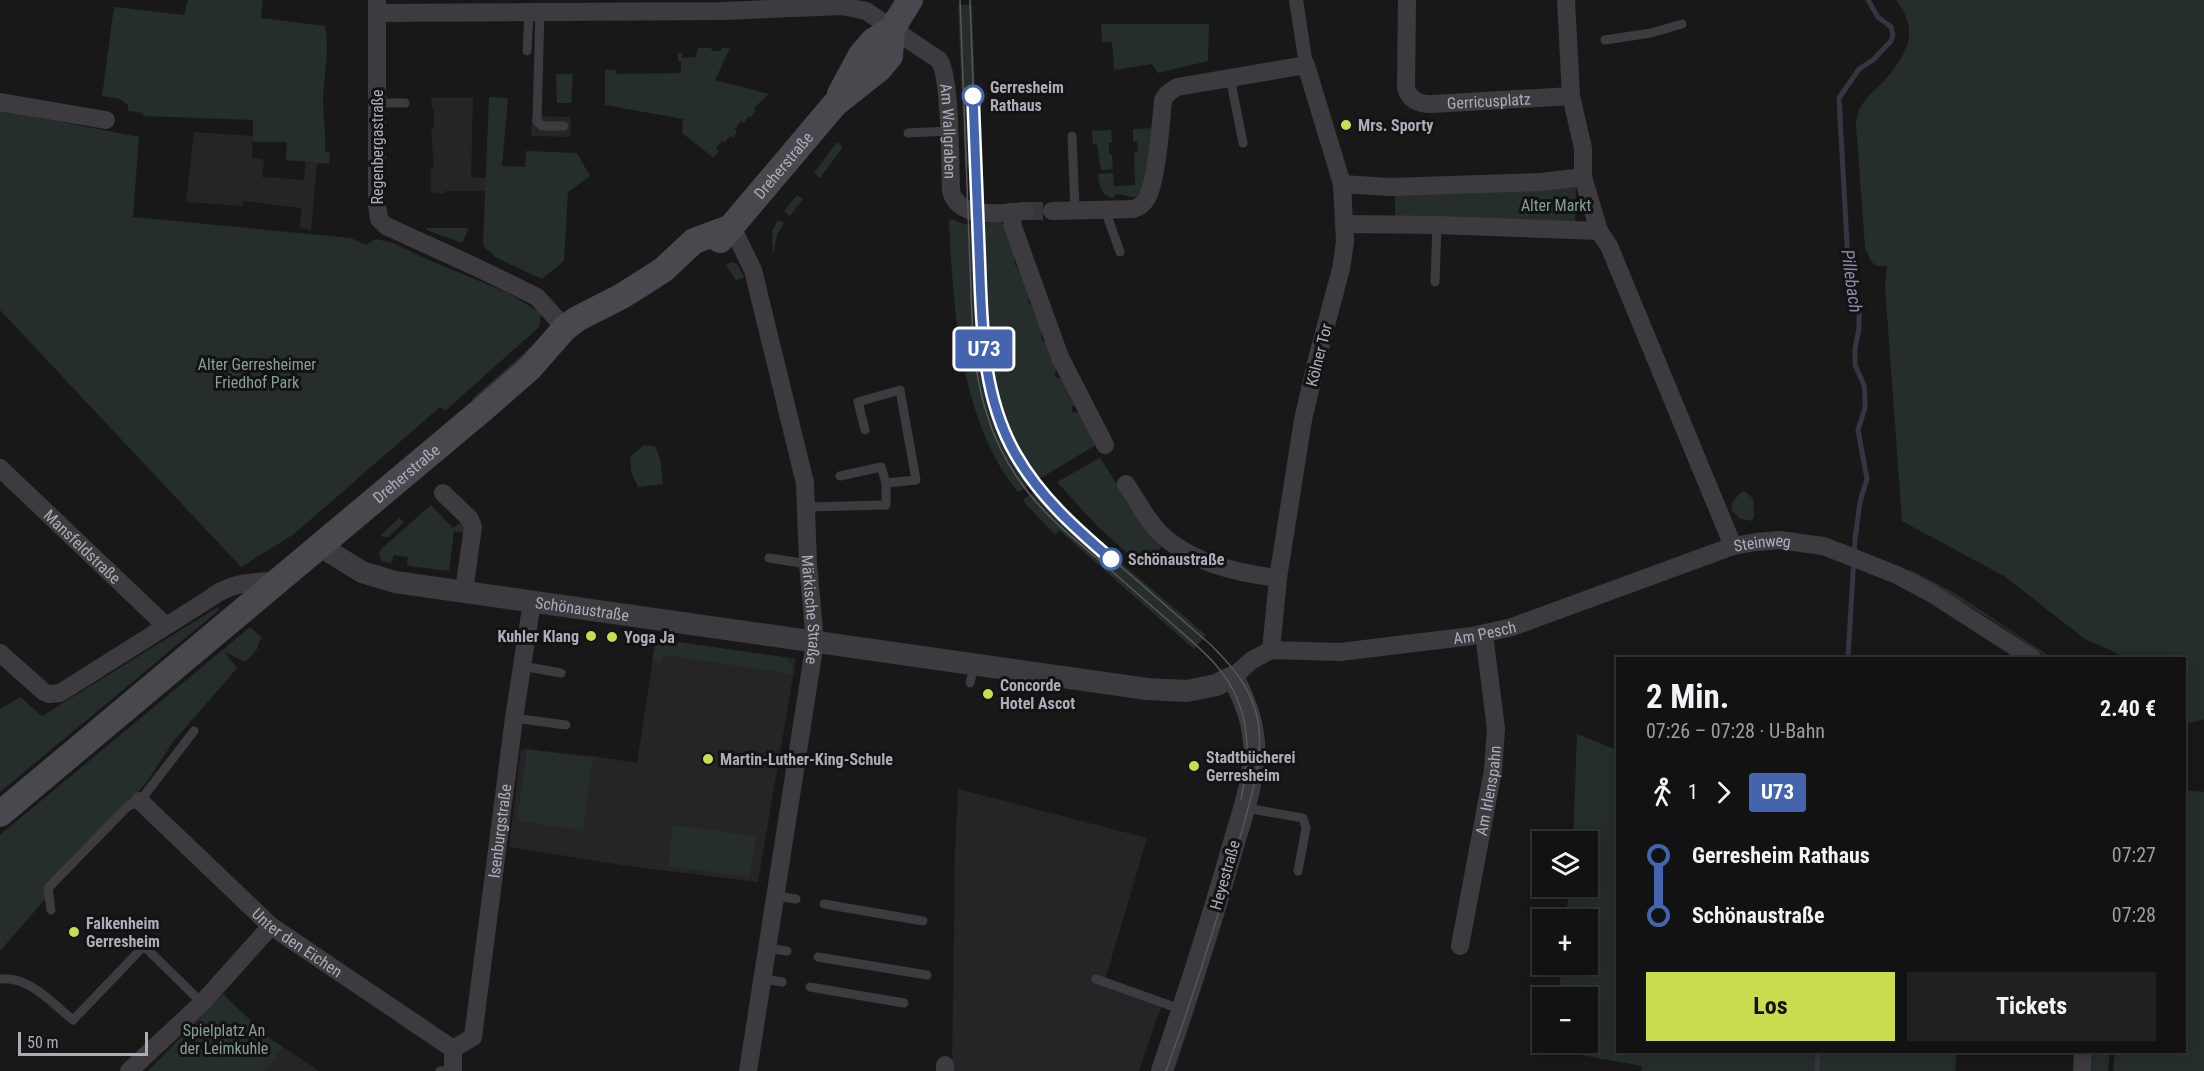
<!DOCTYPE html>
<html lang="de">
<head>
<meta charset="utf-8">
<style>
	body { margin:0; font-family:"Roboto Condensed",sans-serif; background:#202021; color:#f1f3f6; height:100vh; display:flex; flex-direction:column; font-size:22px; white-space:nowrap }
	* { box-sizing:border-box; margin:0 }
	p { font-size:20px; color:#9d9ea0 }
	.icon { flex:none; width:33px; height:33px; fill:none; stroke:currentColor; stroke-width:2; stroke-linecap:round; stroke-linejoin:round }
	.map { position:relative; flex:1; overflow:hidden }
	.side { position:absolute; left:1616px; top:657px; width:570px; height:396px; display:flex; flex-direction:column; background:#131213; border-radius:0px; box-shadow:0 3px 15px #0003,0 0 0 2px #323233 }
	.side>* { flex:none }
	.badge { padding:0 12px; border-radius:4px; font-size:21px; line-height:39px }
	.buttons { position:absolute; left:1532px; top:831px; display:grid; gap:12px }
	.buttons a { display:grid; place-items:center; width:66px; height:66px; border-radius:0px; background:#131213; box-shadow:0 3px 15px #0003,0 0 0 2px #323233; font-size:30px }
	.scale { position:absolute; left:18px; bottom:15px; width:130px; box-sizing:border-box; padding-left:6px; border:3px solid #adacb8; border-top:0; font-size:16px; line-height:21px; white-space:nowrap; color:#adacb8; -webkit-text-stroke:4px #141314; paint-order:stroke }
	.map>.badge { position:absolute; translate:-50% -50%; box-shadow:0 0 0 3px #fff }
	.legs { display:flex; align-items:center; gap:9px; height:66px; padding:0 30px; font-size:20px }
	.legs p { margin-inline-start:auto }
	.summary { display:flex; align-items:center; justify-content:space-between; height:102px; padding:0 30px }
	h1 { font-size:33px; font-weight:700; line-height:45px }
	.action { display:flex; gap:12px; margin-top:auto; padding:12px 30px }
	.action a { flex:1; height:69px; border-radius:0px; background:#cbdc4e; color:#111; font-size:24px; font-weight:700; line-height:69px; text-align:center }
	.action a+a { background:#202021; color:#f1f3f6 }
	ul { padding:0 30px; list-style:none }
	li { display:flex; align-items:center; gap:21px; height:60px; font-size:22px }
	li i { display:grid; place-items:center; width:9px; height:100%; margin:0 8px; background:currentColor }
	li i::after { content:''; width:15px; height:15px; margin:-8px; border:4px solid; border-radius:50%; background:#131213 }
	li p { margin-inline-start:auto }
	li:first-child i { background:linear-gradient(#0000 50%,currentColor 0) }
	li:last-child i { background:linear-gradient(currentColor 50%,#0000 0) }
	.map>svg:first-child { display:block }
</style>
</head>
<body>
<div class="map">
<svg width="2204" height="1071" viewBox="0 0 2204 1071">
	<rect width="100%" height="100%" fill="#191819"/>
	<g fill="#252426">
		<path d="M431,98h42l-2,79 15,1v13h-41v3l-14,-2v-24h3l-3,-39h3v-21h-2z"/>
		<path d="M532,116l39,1 -1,20 -39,-1z"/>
		<path d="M194,132l59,4 -1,22 12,2 -2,17 42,3 2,-18 11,1 -6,68 -11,-3 1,-20 -58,-7 -1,5 -56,-4z"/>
		<path d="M656,639l140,20 -38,223 -130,-16 -119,-19 12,-98 72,7 44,7z"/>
		<path d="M958,789l189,49 -42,142 58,21 -24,70h-187l3,-221z"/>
		<path d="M283,1047l36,24h-54z"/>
	</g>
	<g fill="#262e2b">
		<path d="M188,0h75l-2,18 64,8c5,25 -1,48 -2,72 0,18 3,36 2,54h5l-1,12 -43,-4 1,-18h-34v-22l-110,-4v-3l-15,-2v-6l-8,-6 -18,-3 12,-89 70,8z"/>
		<path d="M1896,0h308v719l-20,6v-67h-56l-43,-19 -81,-63 -102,-55 -17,-235 2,-20h-11l-5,-5 -6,-14 -9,-123c2,-25 19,-31 33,-49 21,-26 29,-47 7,-75z"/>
		<path d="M958,5h14l6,161 -13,1z"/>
		<path d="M1101,24h108l-1,37 -50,12 -6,-9 -38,6 -2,-28h-10z"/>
		<path d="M698,48h13l1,3h9l1,-3h8l-15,32 54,14 -15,14 2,2 -5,7 -2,-1 -5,7 -3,-2 -6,8 2,3 -4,6 -3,-2 -5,6 -3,-1 -6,7 3,3 -5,7 -32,-25 1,-14 -78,-14v-35h11v4l65,-1v-11l-3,-1v-8h4v5l14,-1z"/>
		<path d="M556,74h17l-2,29h-14z"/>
		<path d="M489,97l19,1 -6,68 23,1 1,-16 51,2 13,23 -22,16 -4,69 -22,18 -45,-21 -14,-12z"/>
		<path d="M0,110l139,27 -6,80 218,21 15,7 10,-6 17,4 31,15 84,35 33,20 -2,14 -94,84 -5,-4 -146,127 -53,33 -241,-257z"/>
		<path d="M1154,128l-9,59 -8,10c-7,1 -13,-3 -21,-3l-3,4c-13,-3 -13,-12 -15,-24l15,-1 1,13 21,-1 -1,-32 4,-1 -1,-10h-4v-13z"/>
		<path d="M1111,130l1,13h-3v11h3l1,15 -12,1 -4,-25 -4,-1 -1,-13z"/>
		<path d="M837,142l6,5 -23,31 -6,-5z"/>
		<path d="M1576,186l-1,40 -180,-8v-26z"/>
		<path d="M797,195l6,4 -13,17 -6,-5z"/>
		<path d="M953,219c21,14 39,-5 53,7l12,33 -3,1v5l3,3 12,28 -2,7 7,2 7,29 -1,4 3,4 4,-1 11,28 -4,2v5l2,2h5l13,27 -3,2v5l8,1 16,30 -2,3 -76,46c-58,-71 -65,-185 -69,-272z"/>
		<path d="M778,220l6,3 -7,12 -4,19 -1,-23z"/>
		<path d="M427,228h42l-7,15 -36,-13z"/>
		<path d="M731,262l6,2 7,13 -8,4 -10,-16z"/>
		<path d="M549,331v4l-75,66 -2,-2z"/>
		<path d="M644,445l11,1 5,12 3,26 -25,3 -7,-16 -1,-14z"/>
		<path d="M1100,458l51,78 11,10 -18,22 -46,-41 -41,-45z"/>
		<path d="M1043,488l38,41 125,106 -12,14 -135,-119 -4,5 -32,-34 2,-3z"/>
		<path d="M1741,492h5l7,7 1,18 -3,4 -12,-3 -7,-7v-8z"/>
		<path d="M431,505l22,23 9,-7 3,12 -11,-2 -5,40 -40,-5 -2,-2 1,-7 -14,-2 -3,8 -9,-2 -3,-6 1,-5z"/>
		<path d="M399,518l5,4 -16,15h-5l-2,-2z"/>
		<path d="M1909,569l49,26 94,63h-6c-43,-33 -90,-61 -138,-86z"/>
		<path d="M218,607l1,3 -219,182v-83l20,-12 22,19z"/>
		<path d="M250,627l12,11 -4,5v5l-13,14 -21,-11 13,17 -64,74 -27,41 -146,168v-116z"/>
		<path d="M656,639l128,18c5,5 9,9 9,17l-129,-19 -2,8 -10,-2z"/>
		<path d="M1577,734l40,16v302h340l-2,19h-314l1,-5 -83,-15v-8l28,-1v-44l-29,-1 4,-32 25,-1v-44l-21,-1 3,-32 18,-1v-44l-14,-1z"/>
		<path d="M527,749l66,9 -10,72 -66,-9z"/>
		<path d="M2184,790l20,2v279h-91l2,-19h69z"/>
		<path d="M673,825l83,11 -6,41 -82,-11z"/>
		<path d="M223,994l47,45 13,8 -18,24h-117z"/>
		<path d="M2093,1052h17l-2,19h-17z"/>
	</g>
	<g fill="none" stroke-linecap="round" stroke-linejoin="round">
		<g stroke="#343642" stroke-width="5">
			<path d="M1848,658l7,-119 5,-37 7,-23 -9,-49 7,-22v-11l-1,-12 -9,-20v-17l4,-19v-21l-10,-27 -10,-183 20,-29 14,-9 18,-19 2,-6 -2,-8 -13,-10 -10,-17"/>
			<path d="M1817,1071l1,-19"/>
		</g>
		<path stroke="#373639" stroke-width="18" stroke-dasharray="18 9" stroke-linecap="butt" d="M1025,211h27"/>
		<g stroke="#3d3b40" stroke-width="9">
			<path d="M540,11l-3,110 5,5h22"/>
			<path d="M1605,40l46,-7 31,-9"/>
			<path d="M527,51l2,-39"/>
			<path d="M1230,77l13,66"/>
			<path d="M377,103h28"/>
			<path d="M908,133l41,-2"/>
			<path d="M1072,136l3,74"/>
			<path d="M1105,210l15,42"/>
			<path d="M1435,282l2,-57"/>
			<path d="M865,430l-7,-28 42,-12 16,90 -30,3"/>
			<path d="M807,507l79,-2v-22l-5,-16 -41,9"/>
			<path d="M769,558l39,6"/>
			<path d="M522,666l39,7"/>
			<path d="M970,683l4,-17"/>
			<path d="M514,718l52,7"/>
			<path d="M1246,808l57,10 3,10 -8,43"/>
			<path d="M776,896l20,3"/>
			<path d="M824,904l99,17"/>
			<path d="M51,910l-3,-22 80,-82 12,-5 54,-70"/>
			<path d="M767,948l20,3"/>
			<path d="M818,957l109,18"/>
			<path d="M0,979c28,-4 53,25 73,41l71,-74 58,57"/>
			<path d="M763,979l19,3"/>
			<path d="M1096,979l87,31"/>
			<path d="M810,987l94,16"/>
			<path d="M440,1071l12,-1"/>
		</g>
		<path stroke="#3d3b40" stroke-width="14" d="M1296,0l10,65"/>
		<g stroke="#3d3b40" stroke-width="18">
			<path id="s1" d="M1407,0l-1,88c4,13 14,16 26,16l139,-8"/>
			<path d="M1566,0l5,96 12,52v29l16,54 10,15 124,300"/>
			<path d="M377,2v203l2,14 7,7 92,42 59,29 28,31"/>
			<path id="s2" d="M377,13l346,-2 119,-5 24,5 73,49c12,16 11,106 12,131 8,30 52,22 74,20"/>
			<path d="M0,102l106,18"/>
			<path d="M1342,184l48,3 152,-5 41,-5"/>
			<path d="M1052,211l81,-2c7,-2 11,-5 14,-11 10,-18 14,-75 16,-98l4,-6 10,-7 129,-22 36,119 3,58 -4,27 -23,86 -15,65 -25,158 -7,72"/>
			<path d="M1011,212l2,15 47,130 45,88"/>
			<path d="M1345,224l92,1 162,6"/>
			<path id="s3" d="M732,227l21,43 52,213 3,81 7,78 -67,429"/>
			<path id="s4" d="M0,468l166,158"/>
			<path d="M1126,484c11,16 21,37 35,50 31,29 76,39 117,44"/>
			<path d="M443,493l27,26 3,8 -9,64"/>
			<path d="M0,653l44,39 5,2 11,-1 149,-94c23,-18 43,-16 71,-19"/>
			<path id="s5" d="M1233,677l19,-17 19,-10 69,2 132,-16 40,-9 221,-81 23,-4 23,-2 44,6 16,6 58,23 34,18 101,65"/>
			<path id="s6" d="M140,801l131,125 182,123v22"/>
			<path id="s7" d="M1460,946l33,-176 3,-41 -12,-95"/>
			<path id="s8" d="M453,1049l20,-12 41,-319 18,-116"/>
			<path d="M129,1071l73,-68 69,-77"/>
			<path d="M945,1071v-6"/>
			<path d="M2082,1071l1,-19"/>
		</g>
		<path stroke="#3d3b40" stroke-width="22" id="s9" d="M320,546l42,26 33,10 752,107 40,2 29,-6 17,-8c11,22 19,41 21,65 2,35 -12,73 -22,107 -21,75 -45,148 -70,222"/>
		<g stroke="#49484e" stroke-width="26">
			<path d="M840,94l21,-39 12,-14 19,-12 18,-29"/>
			<path id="s10" d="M720,240l115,-136 44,-35 11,-13 2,-27"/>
			<path id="s11" d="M0,814l483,-405 47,-41 35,-40 12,-9 45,-23 41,-26 31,-29 38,-14"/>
		</g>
		<g stroke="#58565d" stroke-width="1.5">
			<path d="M960,0l13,344c5,49 17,95 46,136 22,32 51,56 80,80 24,21 48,42 72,63 26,23 54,44 67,78 13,32 10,65 3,98"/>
			<path d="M970,0l11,306 4,57 8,39 7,20 24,47 30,39 157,137c22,22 41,44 47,76 7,41 -10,85 -20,124 -21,76 -45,152 -72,226"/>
		</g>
	</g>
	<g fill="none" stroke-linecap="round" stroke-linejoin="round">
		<g stroke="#fff" stroke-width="14">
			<path id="line-1" d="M973,96c2,51 4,103 6,155 3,70 1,142 37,204 24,42 59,73 95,104"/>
		</g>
		<use href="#line-1" stroke="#4465ad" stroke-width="9"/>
	</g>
	<g fill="#fff" stroke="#4465ad" stroke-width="3">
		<circle cx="973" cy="96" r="10"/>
		<circle cx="1111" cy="559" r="10"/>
	</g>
	<g fill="#cbdc4e" stroke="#141314" stroke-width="2">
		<circle cx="1346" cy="125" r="6"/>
		<circle cx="591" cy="636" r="6"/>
		<circle cx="612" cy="637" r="6"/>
		<circle cx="988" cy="694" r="6"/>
		<circle cx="708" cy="759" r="6"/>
		<circle cx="1194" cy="766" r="6"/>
		<circle cx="74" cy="932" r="6"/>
	</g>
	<g text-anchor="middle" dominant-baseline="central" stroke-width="6" stroke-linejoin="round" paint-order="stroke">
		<g font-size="16" font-weight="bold" fill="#adacb8" stroke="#141314" text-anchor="start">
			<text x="990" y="87">Gerresheim<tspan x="990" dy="18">Rathaus</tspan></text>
			<text x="1128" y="559">Schönaustraße</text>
		</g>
		<g font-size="16" fill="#adacb8" stroke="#141314">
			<text stroke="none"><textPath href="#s1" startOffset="178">Gerricusplatz</textPath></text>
			<text stroke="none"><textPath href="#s2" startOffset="650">Am Wallgraben</textPath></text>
			<text transform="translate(377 147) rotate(-90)">Regenbergastraße</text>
			<text stroke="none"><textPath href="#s10" startOffset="98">Dreherstraße</textPath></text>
			<text transform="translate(1319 355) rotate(-76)">Kölner Tor</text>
			<text stroke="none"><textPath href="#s11" startOffset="530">Dreherstraße</textPath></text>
			<text stroke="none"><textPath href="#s5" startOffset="555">Steinweg</textPath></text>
			<text stroke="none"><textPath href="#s4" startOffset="114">Mansfeldstraße</textPath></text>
			<text stroke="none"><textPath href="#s9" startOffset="273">Schönaustraße</textPath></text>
			<text stroke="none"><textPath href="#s3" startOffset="394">Märkische Straße</textPath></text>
			<text stroke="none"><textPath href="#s5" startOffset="262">Am Pesch</textPath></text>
			<text stroke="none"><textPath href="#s7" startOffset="158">Am Irlenspahn</textPath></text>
			<text stroke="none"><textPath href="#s8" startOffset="231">Isenburgstraße</textPath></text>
			<text transform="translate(1225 875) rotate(-74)">Heyestraße</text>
			<text stroke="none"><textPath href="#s6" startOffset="212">Unter den Eichen</textPath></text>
		</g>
		<g font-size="16" font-weight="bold" fill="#adacb8" stroke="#141314" text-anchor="start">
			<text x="1358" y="125">Mrs. Sporty</text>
			<text x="579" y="636" text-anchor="end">Kuhler Klang</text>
			<text x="624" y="637">Yoga Ja</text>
			<text x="1000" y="685">Concorde<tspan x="1000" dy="18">Hotel Ascot</tspan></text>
			<text x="1206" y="757">Stadtbücherei<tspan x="1206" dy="18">Gerresheim</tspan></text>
			<text x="720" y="759">Martin-Luther-King-Schule</text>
			<text x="86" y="923">Falkenheim<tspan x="86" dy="18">Gerresheim</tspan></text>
		</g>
		<g font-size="16" fill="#85a093" stroke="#141314">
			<text x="1556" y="205">Alter Markt</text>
			<text x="257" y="364">Alter Gerresheimer<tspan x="257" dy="18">Friedhof Park</tspan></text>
			<text x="224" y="1030">Spielplatz An<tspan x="224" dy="18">der Leimkuhle</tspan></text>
		</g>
		<g font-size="18" font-style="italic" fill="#878aae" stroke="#141314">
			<text transform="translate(1852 281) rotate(82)">Pillebach</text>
		</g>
	</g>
</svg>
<div class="buttons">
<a><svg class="icon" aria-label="layers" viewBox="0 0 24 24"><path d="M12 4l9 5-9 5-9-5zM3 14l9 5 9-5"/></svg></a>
<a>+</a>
<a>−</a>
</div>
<div class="scale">50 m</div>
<b class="badge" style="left:984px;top:349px;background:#4465ad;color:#fff">U73</b>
<section class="side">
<div class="summary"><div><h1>2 Min.</h1><p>07:26 – 07:28 · U-Bahn</p></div><b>2.40 €</b></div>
<div class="legs"><svg class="icon" aria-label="walk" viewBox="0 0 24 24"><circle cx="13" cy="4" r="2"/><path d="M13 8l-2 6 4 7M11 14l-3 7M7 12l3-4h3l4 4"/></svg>1<svg class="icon" aria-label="forward" viewBox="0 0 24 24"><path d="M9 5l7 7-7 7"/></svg><b class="badge" style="background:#4465ad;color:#fff">U73</b></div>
<ul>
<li><i style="color:#4465ad"></i><b>Gerresheim Rathaus</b><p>07:27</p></li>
<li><i style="color:#4465ad"></i><b>Schönaustraße</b><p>07:28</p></li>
</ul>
<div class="action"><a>Los</a><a>Tickets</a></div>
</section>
</div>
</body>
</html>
